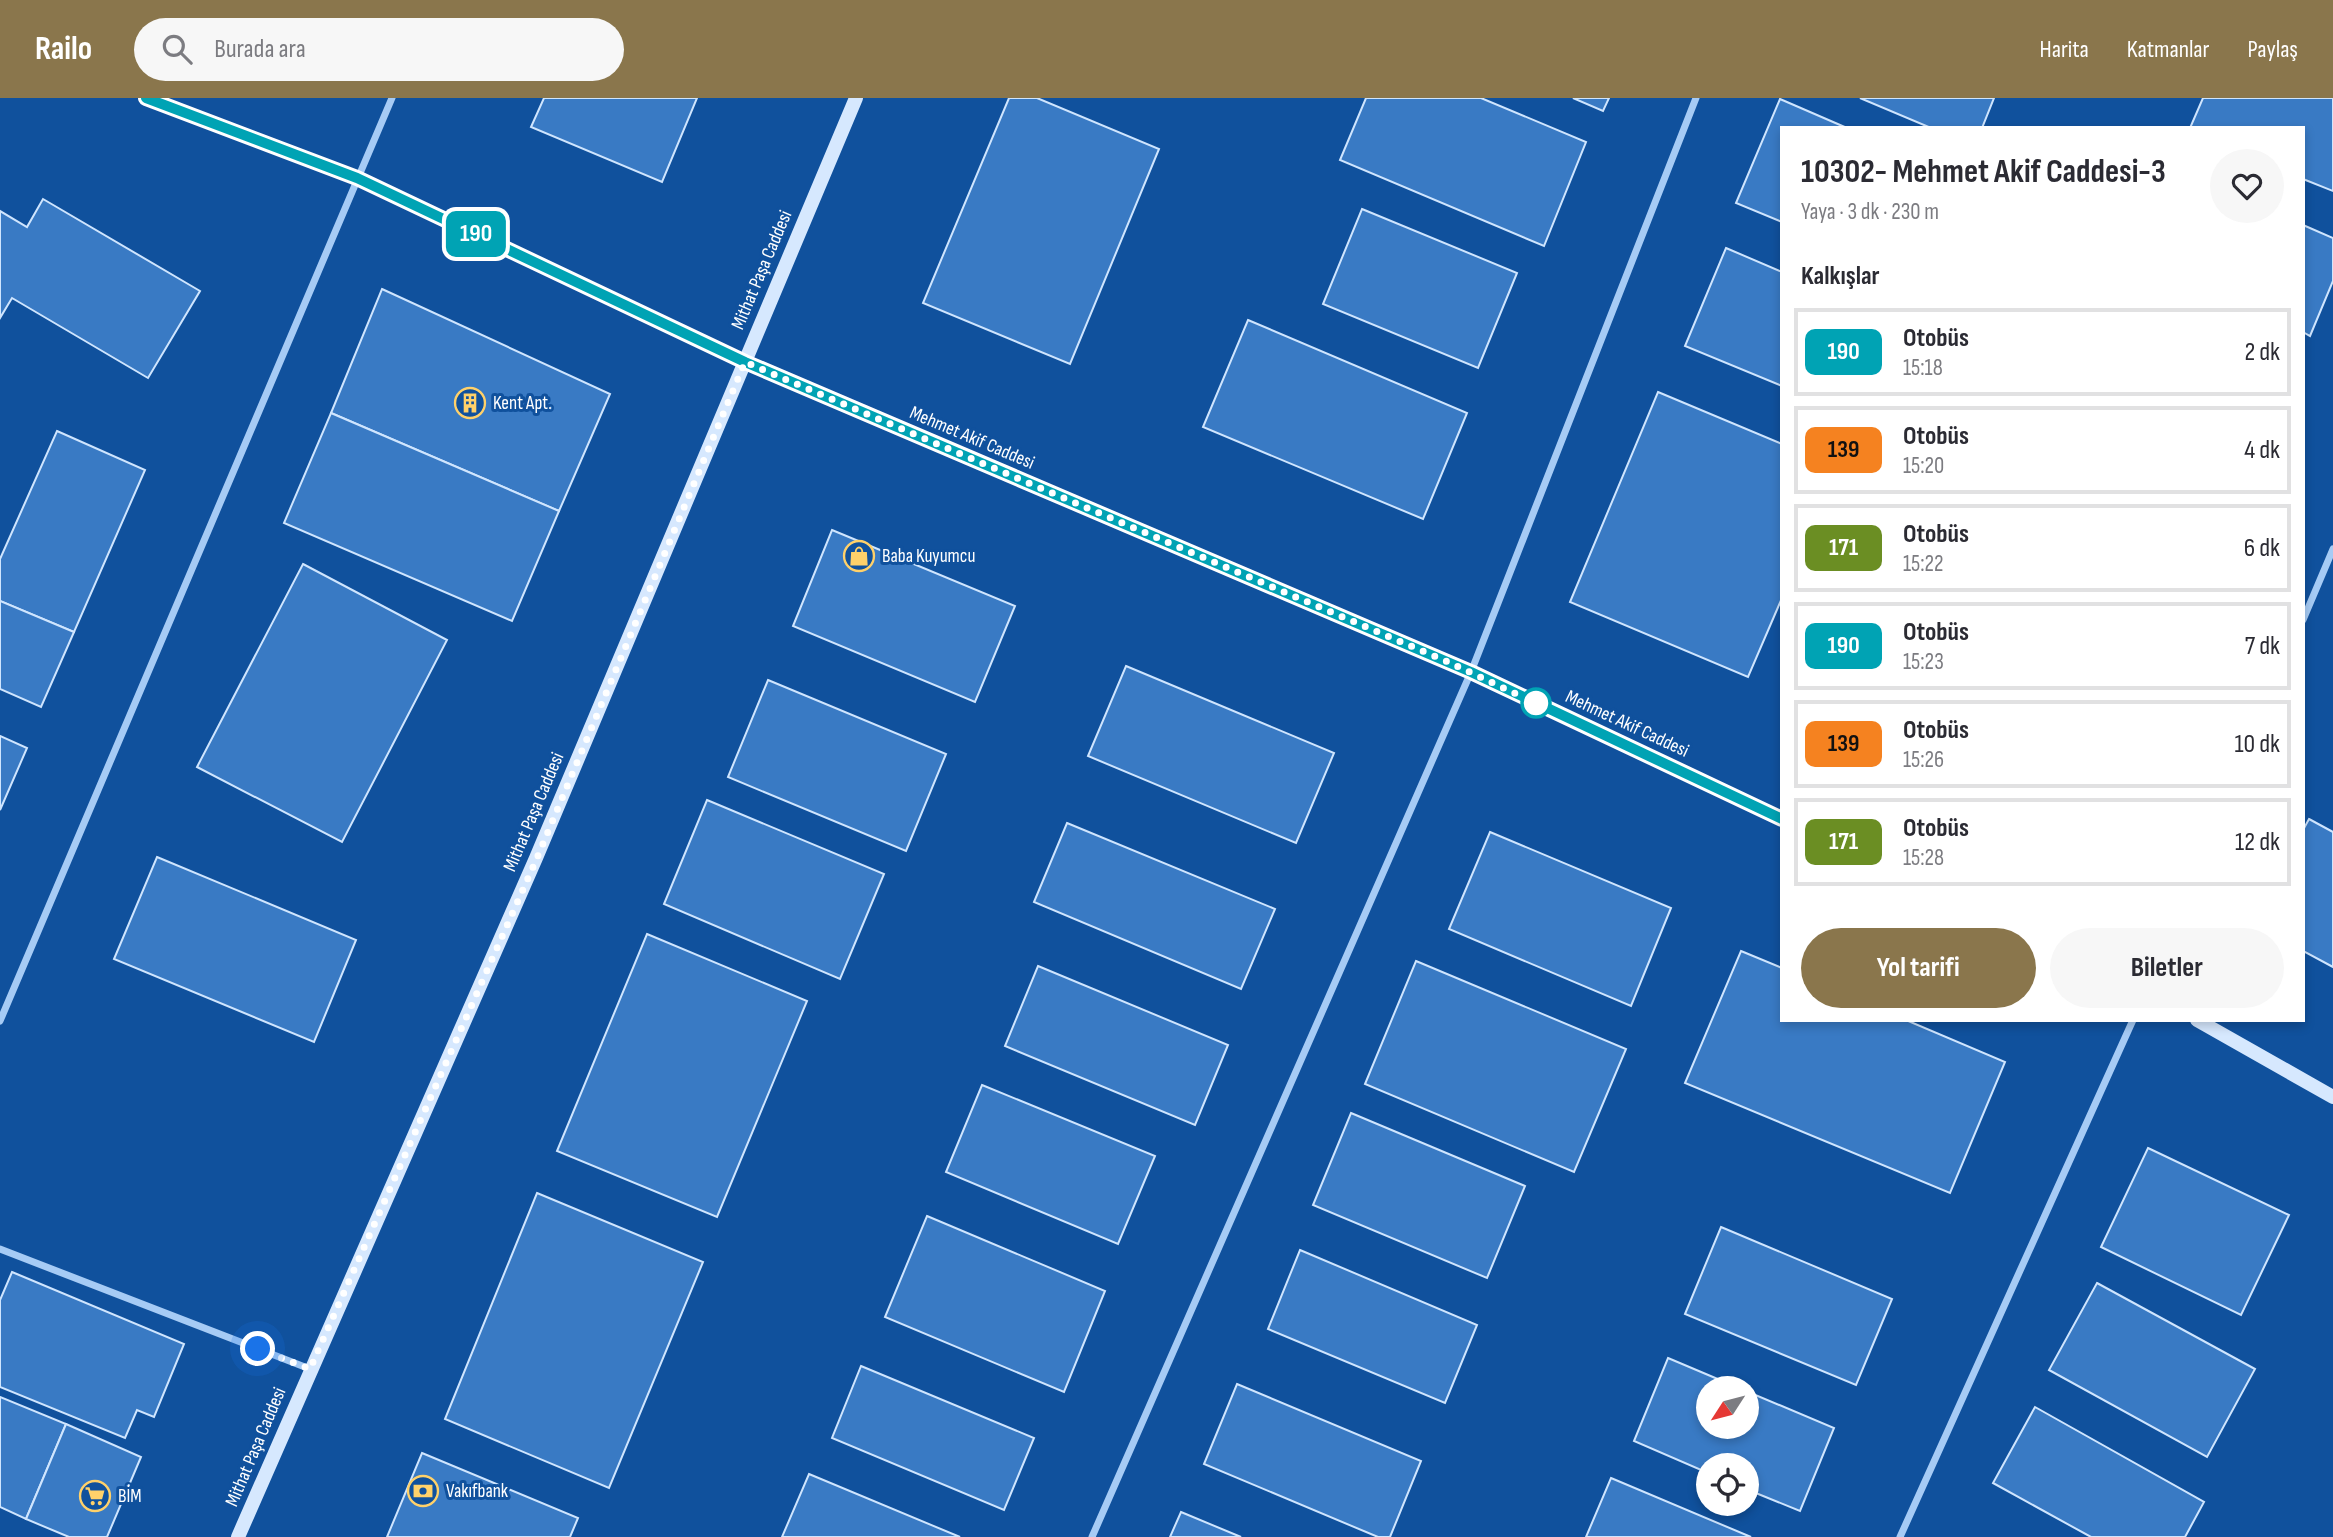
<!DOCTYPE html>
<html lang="tr">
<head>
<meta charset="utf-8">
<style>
	body { margin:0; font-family:"Sofia Sans Condensed",sans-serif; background:#f7f7f7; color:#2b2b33; height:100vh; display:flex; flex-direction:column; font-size:26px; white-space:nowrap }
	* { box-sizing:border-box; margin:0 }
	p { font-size:23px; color:#7c7c81 }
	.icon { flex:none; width:38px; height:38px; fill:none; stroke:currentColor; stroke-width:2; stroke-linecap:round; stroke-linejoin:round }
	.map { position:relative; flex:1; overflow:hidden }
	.drawer { position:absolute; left:1780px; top:28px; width:525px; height:896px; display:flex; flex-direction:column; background:#fff; border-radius:0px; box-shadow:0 4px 10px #0003 }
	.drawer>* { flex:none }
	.badge { padding:0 14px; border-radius:10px; font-size:24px; line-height:46px }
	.needle { width:46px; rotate:234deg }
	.controls { position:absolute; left:1696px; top:1278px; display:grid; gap:14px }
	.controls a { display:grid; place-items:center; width:63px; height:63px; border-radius:50%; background:#fff; box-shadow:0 4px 10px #0003; font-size:35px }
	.you { position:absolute; width:35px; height:35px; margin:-18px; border:5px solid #fff; border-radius:50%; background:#1a73e8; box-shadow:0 0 0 10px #1a73e833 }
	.map>.badge { position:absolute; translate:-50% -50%; box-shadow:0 0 0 4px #fff }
	h2 { padding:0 21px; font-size:26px; line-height:63px }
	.round { display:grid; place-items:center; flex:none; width:74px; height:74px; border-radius:37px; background:#f7f7f7 }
	.summary { display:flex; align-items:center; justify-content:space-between; height:119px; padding:0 21px }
	h1 { font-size:33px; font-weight:700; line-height:52px }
	.cta { display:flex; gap:14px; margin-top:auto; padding:14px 21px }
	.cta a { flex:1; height:80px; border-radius:42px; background:#8a764c; color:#fff; font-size:28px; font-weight:700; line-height:80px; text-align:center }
	.cta a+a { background:#f7f7f7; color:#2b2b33 }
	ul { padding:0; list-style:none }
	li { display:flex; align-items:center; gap:21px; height:88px; margin:0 14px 10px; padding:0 7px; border:4px solid #e1e1e2; border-radius:0px }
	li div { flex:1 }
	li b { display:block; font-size:26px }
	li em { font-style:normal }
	li .badge { min-width:77px; font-weight:700; text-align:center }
	header { display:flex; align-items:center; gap:42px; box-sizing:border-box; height:98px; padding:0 35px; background:#8a764c; color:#fff }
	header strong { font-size:33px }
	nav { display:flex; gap:38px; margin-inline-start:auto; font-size:24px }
	.search { width:490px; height:63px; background:#f7f7f7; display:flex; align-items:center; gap:18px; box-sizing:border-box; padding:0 24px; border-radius:38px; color:#7c7c81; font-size:26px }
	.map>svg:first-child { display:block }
</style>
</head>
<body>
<header>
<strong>Railo</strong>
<div class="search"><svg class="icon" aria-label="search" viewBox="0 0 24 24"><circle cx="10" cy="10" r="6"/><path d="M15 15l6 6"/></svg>Burada ara</div>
<nav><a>Harita</a><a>Katmanlar</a><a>Paylaş</a></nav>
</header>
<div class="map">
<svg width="2333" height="1439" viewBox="0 0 2333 1439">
	<rect width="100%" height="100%" fill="#10519d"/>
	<g fill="#397ac4" stroke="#cfe5fe" stroke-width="2">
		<path d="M544,0h153l-35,84 -131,-55z"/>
		<path d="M1009,0h28l122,51 -89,215 -147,-61z"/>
		<path d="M1366,0h115l105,44 -42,104 -204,-86z"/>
		<path d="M1573,0h36l-6,13z"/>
		<path d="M1860,0h134l-12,30h-51z"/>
		<path d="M2203,0h130v93l-30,-12v-51h-113z"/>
		<path d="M1780,1l67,29h-65v94l-46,-19z"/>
		<path d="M43,101l157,92 -52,87 -136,-80 -12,20v-107l27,16z"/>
		<path d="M1362,111l155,64 -39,95 -155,-64z"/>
		<path d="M2303,127l30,13v43l-23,55 -7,-4z"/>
		<path d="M1726,150l56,24v114l-97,-40z"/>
		<path d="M382,191l228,105 -51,117 -228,-98z"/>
		<path d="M1248,222l219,93 -44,106 -220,-92z"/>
		<path d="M1658,294l124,52v154l-34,79 -178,-75z"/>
		<path d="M331,315l228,98 -47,110 -228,-98z"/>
		<path d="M57,333l88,39 -71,162 -74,-31v-42z"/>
		<path d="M832,432l183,76 -40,96 -182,-76z"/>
		<path d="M303,466l144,76 -105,202 -145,-75z"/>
		<path d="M0,503l74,31 -33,75 -41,-18z"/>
		<path d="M1126,568l208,87 -38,90 -208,-87z"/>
		<path d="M768,582l178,74 -40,97 -178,-74z"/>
		<path d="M0,638l27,12 -27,62z"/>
		<path d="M707,702l177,74 -44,105 -176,-75z"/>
		<path d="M2309,721l24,13v135l-30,-16v-121z"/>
		<path d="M1067,725l208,86 -34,80 -207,-87z"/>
		<path d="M1490,734l181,76 -40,98 -182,-77z"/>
		<path d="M157,759l199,83 -42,102 -200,-83z"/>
		<path d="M647,836l160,67 -90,216 -160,-66z"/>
		<path d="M1741,853l41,17v52h124l99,42 -55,131 -265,-110z"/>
		<path d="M1416,863l210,88 -52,123 -209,-88z"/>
		<path d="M1038,868l190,79 -33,80 -190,-79z"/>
		<path d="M982,987l173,71 -37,88 -172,-72z"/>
		<path d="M1351,1015l174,73 -38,92 -174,-73z"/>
		<path d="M2148,1050l141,67 -48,100 -140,-68z"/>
		<path d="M537,1095l166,69 -94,226 -164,-69z"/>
		<path d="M927,1118l178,75 -41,101 -179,-75z"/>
		<path d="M1721,1129l171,72 -36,86 -171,-71z"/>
		<path d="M1300,1152l177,75 -32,78 -177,-74z"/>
		<path d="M12,1174l172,72 -30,73 -17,-7 -12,28 -125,-51v-87z"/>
		<path d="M2097,1185l158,86 -48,88 -158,-87z"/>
		<path d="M1668,1260l71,30h-31v38h38v-35l88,37 -34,83 -54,-22v-24h-38v8l-74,-32z"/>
		<path d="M861,1268l173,72 -30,72 -172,-72z"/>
		<path d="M1237,1286l184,77 -31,76h-12l-174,-73z"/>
		<path d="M0,1299l66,27 -40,95 -26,-12z"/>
		<path d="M2035,1309l169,95 -19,35h-94l-98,-54z"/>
		<path d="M66,1326l75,33 -34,80h-38l-43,-18z"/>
		<path d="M422,1355l156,65 -8,19h-183z"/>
		<path d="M809,1376l151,63h-178z"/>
		<path d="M1611,1380l140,59h-165z"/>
		<path d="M1181,1414l60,25h-71z"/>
	</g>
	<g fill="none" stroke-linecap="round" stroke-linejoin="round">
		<g stroke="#a6cbf5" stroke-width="7">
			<path d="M2303,522l30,-71"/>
			<path d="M0,923l392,-923"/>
			<path d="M0,1151l310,120"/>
			<path d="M1092,1439l379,-865 225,-574"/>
			<path d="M1900,1439l233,-517"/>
		</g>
		<g stroke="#d6e8fe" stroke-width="14">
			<path d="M146,0l211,80 388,184 726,310 311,147"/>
			<path d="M2197,922l136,77"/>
			<path d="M238,1439l298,-679 320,-760"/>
		</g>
	</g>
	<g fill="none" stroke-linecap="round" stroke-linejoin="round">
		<g stroke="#fff" stroke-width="16">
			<path id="line" d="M146,0l211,80 388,184 726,310 311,147"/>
		</g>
		<use href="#line" stroke="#00a3b4" stroke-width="10"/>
		<path stroke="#fff" stroke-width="7" stroke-dasharray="0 12.6" d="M258,1251l52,20 227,-511 208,-496 701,299 96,45 -6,-3"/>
	</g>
	<defs>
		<g id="building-ring" transform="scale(1.575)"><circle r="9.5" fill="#10519d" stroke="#ffd16a" stroke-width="1.5"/><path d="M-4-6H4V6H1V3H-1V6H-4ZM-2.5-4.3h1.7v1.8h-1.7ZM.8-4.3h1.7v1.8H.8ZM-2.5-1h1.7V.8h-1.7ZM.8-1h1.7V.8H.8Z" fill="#ffd16a"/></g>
		<g id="shop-ring" transform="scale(1.575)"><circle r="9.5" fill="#10519d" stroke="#ffd16a" stroke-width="1.5"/><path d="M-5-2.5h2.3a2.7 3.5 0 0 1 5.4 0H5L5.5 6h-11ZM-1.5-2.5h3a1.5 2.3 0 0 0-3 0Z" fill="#ffd16a"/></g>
		<g id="bank-ring" transform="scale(1.575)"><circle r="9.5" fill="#10519d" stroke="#ffd16a" stroke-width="1.5"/><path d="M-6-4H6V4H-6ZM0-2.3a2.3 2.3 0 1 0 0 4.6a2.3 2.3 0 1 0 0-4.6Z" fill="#ffd16a"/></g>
		<g id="supermarket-ring" transform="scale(1.575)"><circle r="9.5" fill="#10519d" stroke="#ffd16a" stroke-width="1.5"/><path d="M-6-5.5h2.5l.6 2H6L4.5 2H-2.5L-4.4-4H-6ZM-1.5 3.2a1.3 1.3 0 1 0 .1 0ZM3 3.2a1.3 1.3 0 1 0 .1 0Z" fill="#ffd16a"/></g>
	</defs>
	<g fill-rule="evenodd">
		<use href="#building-ring" x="470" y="305"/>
		<use href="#shop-ring" x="859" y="458"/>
		<use href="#bank-ring" x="423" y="1393"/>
		<use href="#supermarket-ring" x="95" y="1398"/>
	</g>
	<circle fill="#fff" stroke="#00a3b4" stroke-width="3.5" cx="1536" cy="605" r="14"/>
	<g text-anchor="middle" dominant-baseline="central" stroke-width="6" stroke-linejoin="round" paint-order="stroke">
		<g font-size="19" fill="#fff" stroke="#10519d">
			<text transform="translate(762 172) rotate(-67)">Mithat Paşa Caddesi</text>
			<text transform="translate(972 340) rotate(23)">Mehmet Akif Caddesi</text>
			<text transform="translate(1627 626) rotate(25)">Mehmet Akif Caddesi</text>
			<text transform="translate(534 714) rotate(-67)">Mithat Paşa Caddesi</text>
			<text transform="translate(256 1349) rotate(-67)">Mithat Paşa Caddesi</text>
		</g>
		<g font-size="19" fill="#fff" stroke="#10519d" text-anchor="start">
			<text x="493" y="305">Kent Apt.</text>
			<text x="882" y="458">Baba Kuyumcu</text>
			<text x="446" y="1393">Vakıfbank</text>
			<text x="118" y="1398">BİM</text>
		</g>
	</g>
</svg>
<div class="controls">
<a><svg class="needle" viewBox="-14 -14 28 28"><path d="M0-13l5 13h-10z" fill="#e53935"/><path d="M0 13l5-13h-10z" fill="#7c7c81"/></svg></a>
<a><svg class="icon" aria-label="locate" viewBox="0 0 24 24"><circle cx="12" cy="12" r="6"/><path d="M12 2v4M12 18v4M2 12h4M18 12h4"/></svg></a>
</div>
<div class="you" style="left:258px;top:1251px"></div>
<b class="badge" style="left:476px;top:136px;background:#00a3b4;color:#fff">190</b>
<section class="drawer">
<div class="summary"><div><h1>10302- Mehmet Akif Caddesi-3</h1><p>Yaya · 3 dk · 230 m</p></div><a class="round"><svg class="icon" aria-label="heart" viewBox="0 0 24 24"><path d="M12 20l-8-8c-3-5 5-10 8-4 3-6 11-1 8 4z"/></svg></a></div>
<h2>Kalkışlar</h2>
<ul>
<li><span class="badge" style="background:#00a3b4;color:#fff">190</span><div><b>Otobüs</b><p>15:18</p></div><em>2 dk</em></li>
<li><span class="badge" style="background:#f58220;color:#111">139</span><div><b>Otobüs</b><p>15:20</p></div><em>4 dk</em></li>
<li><span class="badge" style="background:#6b8e23;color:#fff">171</span><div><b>Otobüs</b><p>15:22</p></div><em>6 dk</em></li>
<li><span class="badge" style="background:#00a3b4;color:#fff">190</span><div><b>Otobüs</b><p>15:23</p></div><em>7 dk</em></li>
<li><span class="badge" style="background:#f58220;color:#111">139</span><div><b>Otobüs</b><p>15:26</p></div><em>10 dk</em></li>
<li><span class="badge" style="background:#6b8e23;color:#fff">171</span><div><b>Otobüs</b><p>15:28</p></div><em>12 dk</em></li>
</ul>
<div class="cta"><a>Yol tarifi</a><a>Biletler</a></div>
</section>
</div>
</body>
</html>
